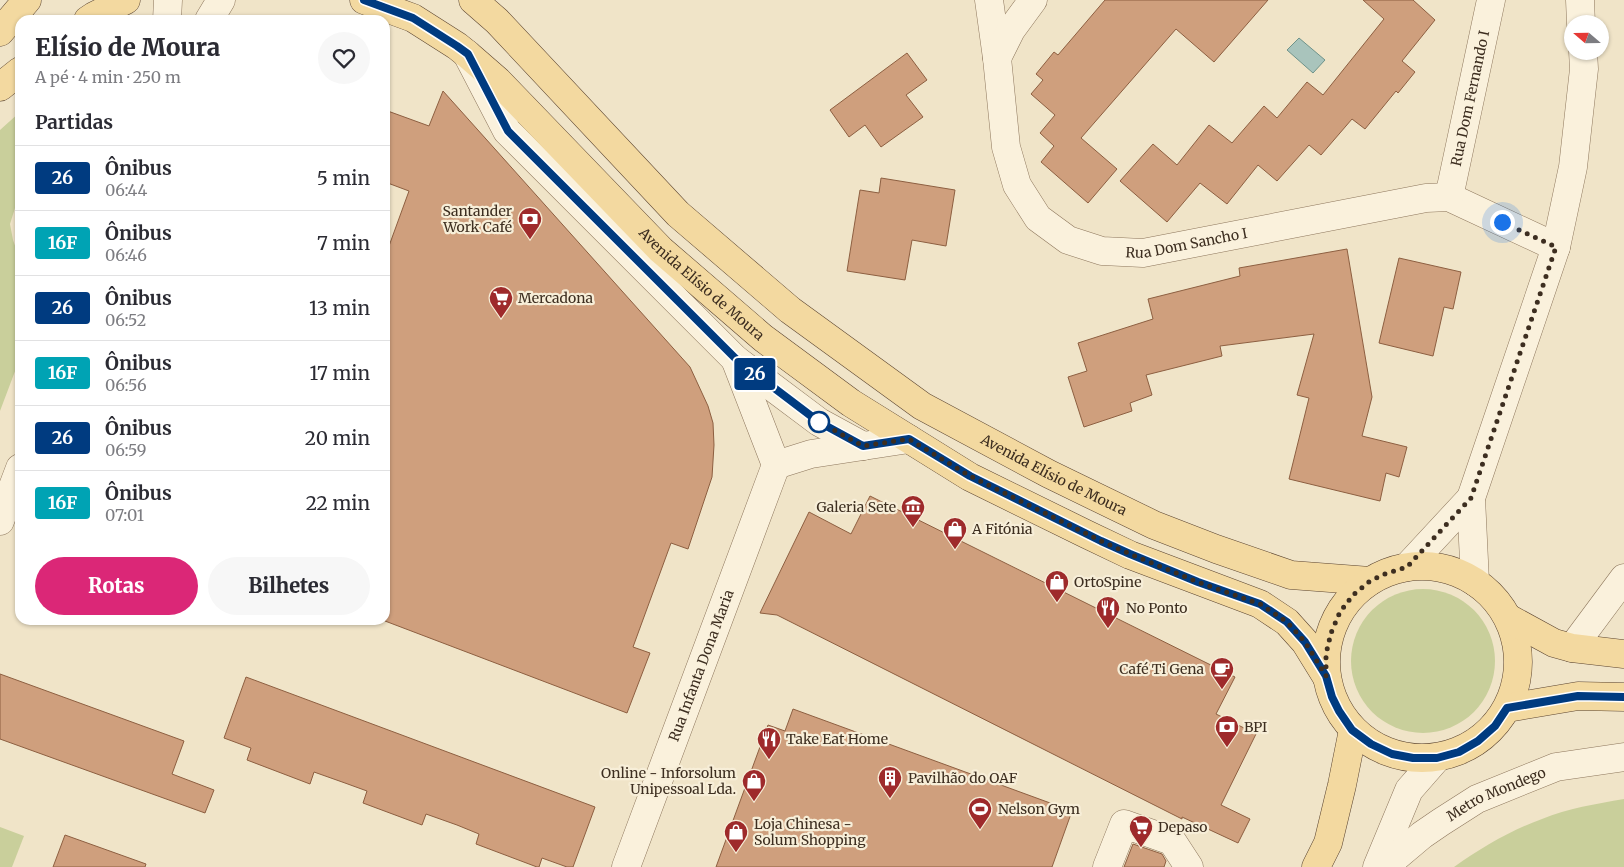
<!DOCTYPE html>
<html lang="pt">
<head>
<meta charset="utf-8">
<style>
	body { margin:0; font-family:Merriweather,serif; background:#f7f7f7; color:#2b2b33; height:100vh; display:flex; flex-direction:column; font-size:19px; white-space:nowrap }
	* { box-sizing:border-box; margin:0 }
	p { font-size:16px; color:#7c7c81 }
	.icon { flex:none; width:28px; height:28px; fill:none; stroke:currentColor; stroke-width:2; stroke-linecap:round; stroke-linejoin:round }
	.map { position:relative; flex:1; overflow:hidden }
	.sheet { position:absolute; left:15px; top:15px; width:375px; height:610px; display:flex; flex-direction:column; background:#fff; border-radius:15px; box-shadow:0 1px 4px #0004 }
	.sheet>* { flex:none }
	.badge { padding:0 10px; border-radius:4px; font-size:18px; line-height:32px }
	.needle { width:32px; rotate:290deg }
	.fabs { position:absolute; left:1564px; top:15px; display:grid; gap:10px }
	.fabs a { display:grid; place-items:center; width:45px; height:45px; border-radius:50%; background:#fff; box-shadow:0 1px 4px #0004; font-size:25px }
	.you { position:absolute; width:25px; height:25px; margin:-12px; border:4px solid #fff; border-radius:50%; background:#1a73e8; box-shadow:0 0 0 8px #1a73e833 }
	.map>.badge { position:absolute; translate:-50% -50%; box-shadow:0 0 0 2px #fff }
	h2 { padding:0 20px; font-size:19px; line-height:45px }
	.round { display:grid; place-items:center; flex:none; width:52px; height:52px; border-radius:26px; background:#f7f7f7 }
	.head { display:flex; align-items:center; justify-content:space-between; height:85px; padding:0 20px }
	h1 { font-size:24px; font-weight:800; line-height:38px }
	.primary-button { display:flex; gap:10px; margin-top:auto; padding:10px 20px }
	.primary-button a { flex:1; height:58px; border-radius:30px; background:#db2777; color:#fff; font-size:20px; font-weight:800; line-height:58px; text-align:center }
	.primary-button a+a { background:#f7f7f7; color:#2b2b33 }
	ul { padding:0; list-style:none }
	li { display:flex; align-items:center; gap:15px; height:65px; padding:0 20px; border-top:1px solid #e1e1e2 }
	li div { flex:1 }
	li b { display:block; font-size:19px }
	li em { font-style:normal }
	li .badge { min-width:55px; font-weight:700; text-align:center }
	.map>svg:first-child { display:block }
</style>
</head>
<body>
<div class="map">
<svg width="1624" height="867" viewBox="0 0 1624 867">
	<rect width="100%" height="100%" fill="#f0e4c8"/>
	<g fill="#c9cf9b">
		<path d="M20,112v80l-10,32 3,16 7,20v98l-20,53v-281z"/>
		<circle cx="1423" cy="661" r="72"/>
		<path d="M1624,799v68h-170c27,-19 57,-37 88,-48 26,-11 54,-15 82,-20z"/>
		<path d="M0,827l24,9 -12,31h-12z"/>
	</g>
	<path fill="#a9c4bc" stroke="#6f938a" d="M1299,38l26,22 -12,13 -26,-23z"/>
	<g fill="#cf9f7d" stroke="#8d5f41">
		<path d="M1105,0h163l-54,62 -38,-33 -95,109 36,31 -29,34 -47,-41 13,-16 -14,-13 15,-18 -24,-21 12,-14 -7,-6 18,-22 4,3z"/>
		<path d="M1363,0h50l22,20 -33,41 13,11 -17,21 -2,-2 -31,38 -13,-10 -31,36 -12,-10 -32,36 -19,-16 -31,39 -27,-21 -33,39 -47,-41 33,-37 24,21 32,-40 23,18 32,-37 13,12 30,-36 16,13 61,-76z"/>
		<path d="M907,53l20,27 -21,15 17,22 -42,30 -16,-22 -16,12 -19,-27z"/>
		<path d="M443,91l247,276 18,39 5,17 1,22 -2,32 -24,72 -17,-6 -38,104 17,6 -23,60 -242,-92v-364l24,-66 -24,-9v-72l44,16z"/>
		<path d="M881,178l74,12 -9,56 -34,-6 -7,40 -58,-9 13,-81 19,3z"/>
		<path d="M1347,249l25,148 -10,39 45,11 -8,30 -13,-4 -6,28 -91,-22 20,-81 -12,-3 17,-61 -94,12 2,10 -76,19 6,20 -22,8 2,8 -48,16 -16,-50 19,-6 -9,-28 75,-24 -5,-20 92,-23 -1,-8z"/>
		<path d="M1399,258l62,14 -8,37 -9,-2 -11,49 -54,-13z"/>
		<path d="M870,496l365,181 -19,37 40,20 -35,71 29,14 -12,24 -56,-26v2l-405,-204 -17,-2 49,-101 42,22z"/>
		<path d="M0,674l184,67 -12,33 42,16 -9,23 -205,-74z"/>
		<path d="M246,677l349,130 -22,60h-6l-25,-9 -3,9h-2l-61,-23 3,-10 -22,-9 -31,-11 -4,11 -59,-22 4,-12 -22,-8 -31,-11 -4,12 -63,-24 4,-12 -27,-10z"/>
		<path d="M793,709l279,102 -20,56h-336l52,-142 17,6z"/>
		<path d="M65,835l81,29 -1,3h-92z"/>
		<path d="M1133,844l29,10 4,7 -2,6h-40z"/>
	</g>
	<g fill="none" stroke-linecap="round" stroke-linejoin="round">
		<g stroke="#8d765c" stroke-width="29">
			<g id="minor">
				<path id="s1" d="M989,0l8,58 9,89 11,38 21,33 30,22 34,11 41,2 283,-55 23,-1 107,50"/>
				<path d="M1580,0l1,24"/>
				<path d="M167,20l1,-20"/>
				<path d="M209,20l12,-20"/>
				<path d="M467,54l40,77 228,228 84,63 44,24"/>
				<path d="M997,58l14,-28 22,-30"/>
				<path id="s2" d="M1449,197l42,-197"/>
				<path d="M776,465l35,-11 98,-15"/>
				<path d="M0,521l20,-53"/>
				<path d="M1407,567l64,-69"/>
				<path d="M1475,582l-4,-84 85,-251 17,-80 11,-98 -1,-18"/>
				<path d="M1572,648l52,-70"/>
				<path id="s3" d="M626,867l150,-402 -41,-106"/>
				<path d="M1107,867l17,-43 48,17 17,26"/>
				<path d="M1377,867l32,-77 28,-32"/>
				<path id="s4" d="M1384,867l38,-32 19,-13 36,-23 79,-32 68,-10"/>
			</g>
		</g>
		<g stroke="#5b4430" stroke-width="29">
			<g id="major">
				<path id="s5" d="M364,0l49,18 44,28 10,8 31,27 163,169 102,88 88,65 119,74 116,57 44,21 130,49 27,18 18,20 21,34"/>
				<path id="s6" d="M473,0l24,21 181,193 112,96 132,96 127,68 105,51 62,24 75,26 79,6"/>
				<path d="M88,20l6,-4 32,-16"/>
				<path d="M0,32l27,-32"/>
				<path d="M0,87l20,-16"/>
				<circle cx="1422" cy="662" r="96"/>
				<path d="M1510,619l44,24 18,5 52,6"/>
				<path d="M1507,708l71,-12 46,1"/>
				<path d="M1316,867l12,-24 14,-58 11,-55"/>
			</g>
		</g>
		<use href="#minor" stroke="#faf1dc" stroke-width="28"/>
		<use href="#major" stroke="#f3d9a0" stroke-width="28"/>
	</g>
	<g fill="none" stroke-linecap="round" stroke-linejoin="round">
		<g stroke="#fff" stroke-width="11">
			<path id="line" d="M364,0l49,18 44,28 11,8 40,77 228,228 83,63 44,24 46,-7 61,37 131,65 29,13 68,28 62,22 27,18 18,20 21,34 6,21 7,14 13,19 19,14 21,10 21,4h24l22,-6 19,-11 9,-8 8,-7 12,-18 71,-12 46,1"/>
		</g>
		<use href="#line" stroke="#003b80" stroke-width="8"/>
		<path stroke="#3d2e20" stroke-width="5" stroke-dasharray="0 9" d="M819,422l44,24 46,-7 61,37 131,65 29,13 68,28 62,22 27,18 18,20 21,34v-22l5,-21 9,-21 13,-17 17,-14 15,-7 22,-7 64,-69 85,-251 -54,-25"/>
	</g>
	<defs>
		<g id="bank-pin" transform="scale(1.25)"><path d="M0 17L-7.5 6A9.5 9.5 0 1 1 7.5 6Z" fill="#9e2a2b" stroke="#f7eed8"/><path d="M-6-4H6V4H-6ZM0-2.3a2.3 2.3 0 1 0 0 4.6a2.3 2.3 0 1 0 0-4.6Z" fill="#fff"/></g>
		<g id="supermarket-pin" transform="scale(1.25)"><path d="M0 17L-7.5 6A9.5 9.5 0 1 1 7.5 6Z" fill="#9e2a2b" stroke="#f7eed8"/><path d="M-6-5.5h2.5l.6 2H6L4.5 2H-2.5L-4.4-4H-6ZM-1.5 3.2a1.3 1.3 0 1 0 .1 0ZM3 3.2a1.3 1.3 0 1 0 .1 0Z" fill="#fff"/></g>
		<g id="museum-pin" transform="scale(1.25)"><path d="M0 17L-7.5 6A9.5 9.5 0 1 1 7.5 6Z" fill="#9e2a2b" stroke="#f7eed8"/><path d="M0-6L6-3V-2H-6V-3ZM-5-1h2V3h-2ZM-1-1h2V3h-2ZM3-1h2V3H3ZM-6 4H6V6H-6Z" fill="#fff"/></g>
		<g id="shop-pin" transform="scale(1.25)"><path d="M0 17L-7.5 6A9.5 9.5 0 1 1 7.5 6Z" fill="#9e2a2b" stroke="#f7eed8"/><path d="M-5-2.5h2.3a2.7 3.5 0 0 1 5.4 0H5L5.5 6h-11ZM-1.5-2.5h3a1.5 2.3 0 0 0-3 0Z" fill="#fff"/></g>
		<g id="restaurant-pin" transform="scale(1.25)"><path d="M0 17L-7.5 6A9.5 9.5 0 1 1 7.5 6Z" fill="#9e2a2b" stroke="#f7eed8"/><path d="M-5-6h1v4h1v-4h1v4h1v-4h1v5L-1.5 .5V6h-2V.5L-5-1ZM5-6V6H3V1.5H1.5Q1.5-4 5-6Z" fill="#fff"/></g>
		<g id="cafe-pin" transform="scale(1.25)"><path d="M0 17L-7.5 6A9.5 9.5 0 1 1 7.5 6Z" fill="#9e2a2b" stroke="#f7eed8"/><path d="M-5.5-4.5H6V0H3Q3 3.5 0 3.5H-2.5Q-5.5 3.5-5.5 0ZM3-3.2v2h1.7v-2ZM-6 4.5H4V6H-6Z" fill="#fff"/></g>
		<g id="building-pin" transform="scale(1.25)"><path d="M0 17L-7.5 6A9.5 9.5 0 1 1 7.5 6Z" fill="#9e2a2b" stroke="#f7eed8"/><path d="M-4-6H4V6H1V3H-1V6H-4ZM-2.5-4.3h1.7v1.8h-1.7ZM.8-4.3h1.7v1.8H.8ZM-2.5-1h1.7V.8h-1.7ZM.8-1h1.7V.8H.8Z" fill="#fff"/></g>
		<g id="stadium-pin" transform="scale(1.25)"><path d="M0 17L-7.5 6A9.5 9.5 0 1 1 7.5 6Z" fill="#9e2a2b" stroke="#f7eed8"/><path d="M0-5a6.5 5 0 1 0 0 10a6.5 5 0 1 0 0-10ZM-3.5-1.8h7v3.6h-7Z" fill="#fff"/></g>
	</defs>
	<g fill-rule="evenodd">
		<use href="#bank-pin" x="530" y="219"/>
		<use href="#supermarket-pin" x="501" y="298"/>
		<use href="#museum-pin" x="913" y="507"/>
		<use href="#shop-pin" x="955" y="529"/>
		<use href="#shop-pin" x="1057" y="582"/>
		<use href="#restaurant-pin" x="1108" y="608"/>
		<use href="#cafe-pin" x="1222" y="669"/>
		<use href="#bank-pin" x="1227" y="727"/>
		<use href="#restaurant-pin" x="769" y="739"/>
		<use href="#building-pin" x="890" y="778"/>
		<use href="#shop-pin" x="754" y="781"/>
		<use href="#stadium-pin" x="980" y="809"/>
		<use href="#supermarket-pin" x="1141" y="827"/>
		<use href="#shop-pin" x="736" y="832"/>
	</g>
	<circle fill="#fff" stroke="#003b80" stroke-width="2.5" cx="819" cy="422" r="10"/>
	<g text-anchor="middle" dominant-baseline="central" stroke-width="4.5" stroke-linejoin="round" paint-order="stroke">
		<g font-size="14" fill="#3d2e20" stroke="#f7eed8">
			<text stroke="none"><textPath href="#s2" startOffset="101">Rua Dom Fernando I</textPath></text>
			<text stroke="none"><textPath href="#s1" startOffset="385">Rua Dom Sancho I</textPath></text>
			<text stroke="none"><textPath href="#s5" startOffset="446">Avenida Elísio de Moura</textPath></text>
			<text stroke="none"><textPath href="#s6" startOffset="756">Avenida Elísio de Moura</textPath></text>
			<text stroke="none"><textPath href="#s3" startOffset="215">Rua Infanta Dona Maria</textPath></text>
			<text stroke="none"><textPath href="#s4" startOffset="135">Metro Mondego</textPath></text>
		</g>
		<g font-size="14" fill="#3d2e20" stroke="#f7eed8" text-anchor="start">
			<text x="512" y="211" text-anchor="end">Santander<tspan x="512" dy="16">Work Café</tspan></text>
			<text x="518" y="298">Mercadona</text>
			<text x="896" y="507" text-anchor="end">Galeria Sete</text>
			<text x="972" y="529">A Fitónia</text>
			<text x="1074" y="582">OrtoSpine</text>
			<text x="1126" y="608">No Ponto</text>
			<text x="1204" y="669" text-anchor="end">Café Ti Gena</text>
			<text x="1244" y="727">BPI</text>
			<text x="786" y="739">Take Eat Home</text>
			<text x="736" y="773" text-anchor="end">Online - Inforsolum<tspan x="736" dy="16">Unipessoal Lda.</tspan></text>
			<text x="908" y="778">Pavilhão do OAF</text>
			<text x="998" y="809">Nelson Gym</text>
			<text x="754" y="824">Loja Chinesa -<tspan x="754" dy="16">Solum Shopping</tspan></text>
			<text x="1158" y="827">Depaso</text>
		</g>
	</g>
</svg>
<div class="fabs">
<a><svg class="needle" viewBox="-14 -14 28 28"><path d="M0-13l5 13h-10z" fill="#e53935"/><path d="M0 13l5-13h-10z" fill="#7c7c81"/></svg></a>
</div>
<div class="you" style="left:1502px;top:222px"></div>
<b class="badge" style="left:755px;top:374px;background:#003b80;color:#fff">26</b>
<section class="sheet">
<div class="head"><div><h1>Elísio de Moura</h1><p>A pé · 4 min · 250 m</p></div><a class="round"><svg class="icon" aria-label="heart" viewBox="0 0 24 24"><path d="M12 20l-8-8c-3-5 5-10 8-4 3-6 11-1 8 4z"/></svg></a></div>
<h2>Partidas</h2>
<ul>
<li><span class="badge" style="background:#003b80;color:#fff">26</span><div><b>Ônibus</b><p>06:44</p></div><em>5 min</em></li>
<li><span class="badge" style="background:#00a3b4;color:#fff">16F</span><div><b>Ônibus</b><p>06:46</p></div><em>7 min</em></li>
<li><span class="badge" style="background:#003b80;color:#fff">26</span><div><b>Ônibus</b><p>06:52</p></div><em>13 min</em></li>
<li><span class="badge" style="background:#00a3b4;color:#fff">16F</span><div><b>Ônibus</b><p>06:56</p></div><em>17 min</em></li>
<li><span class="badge" style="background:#003b80;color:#fff">26</span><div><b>Ônibus</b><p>06:59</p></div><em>20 min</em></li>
<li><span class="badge" style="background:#00a3b4;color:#fff">16F</span><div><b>Ônibus</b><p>07:01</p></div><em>22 min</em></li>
</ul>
<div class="primary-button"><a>Rotas</a><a>Bilhetes</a></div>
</section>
</div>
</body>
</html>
